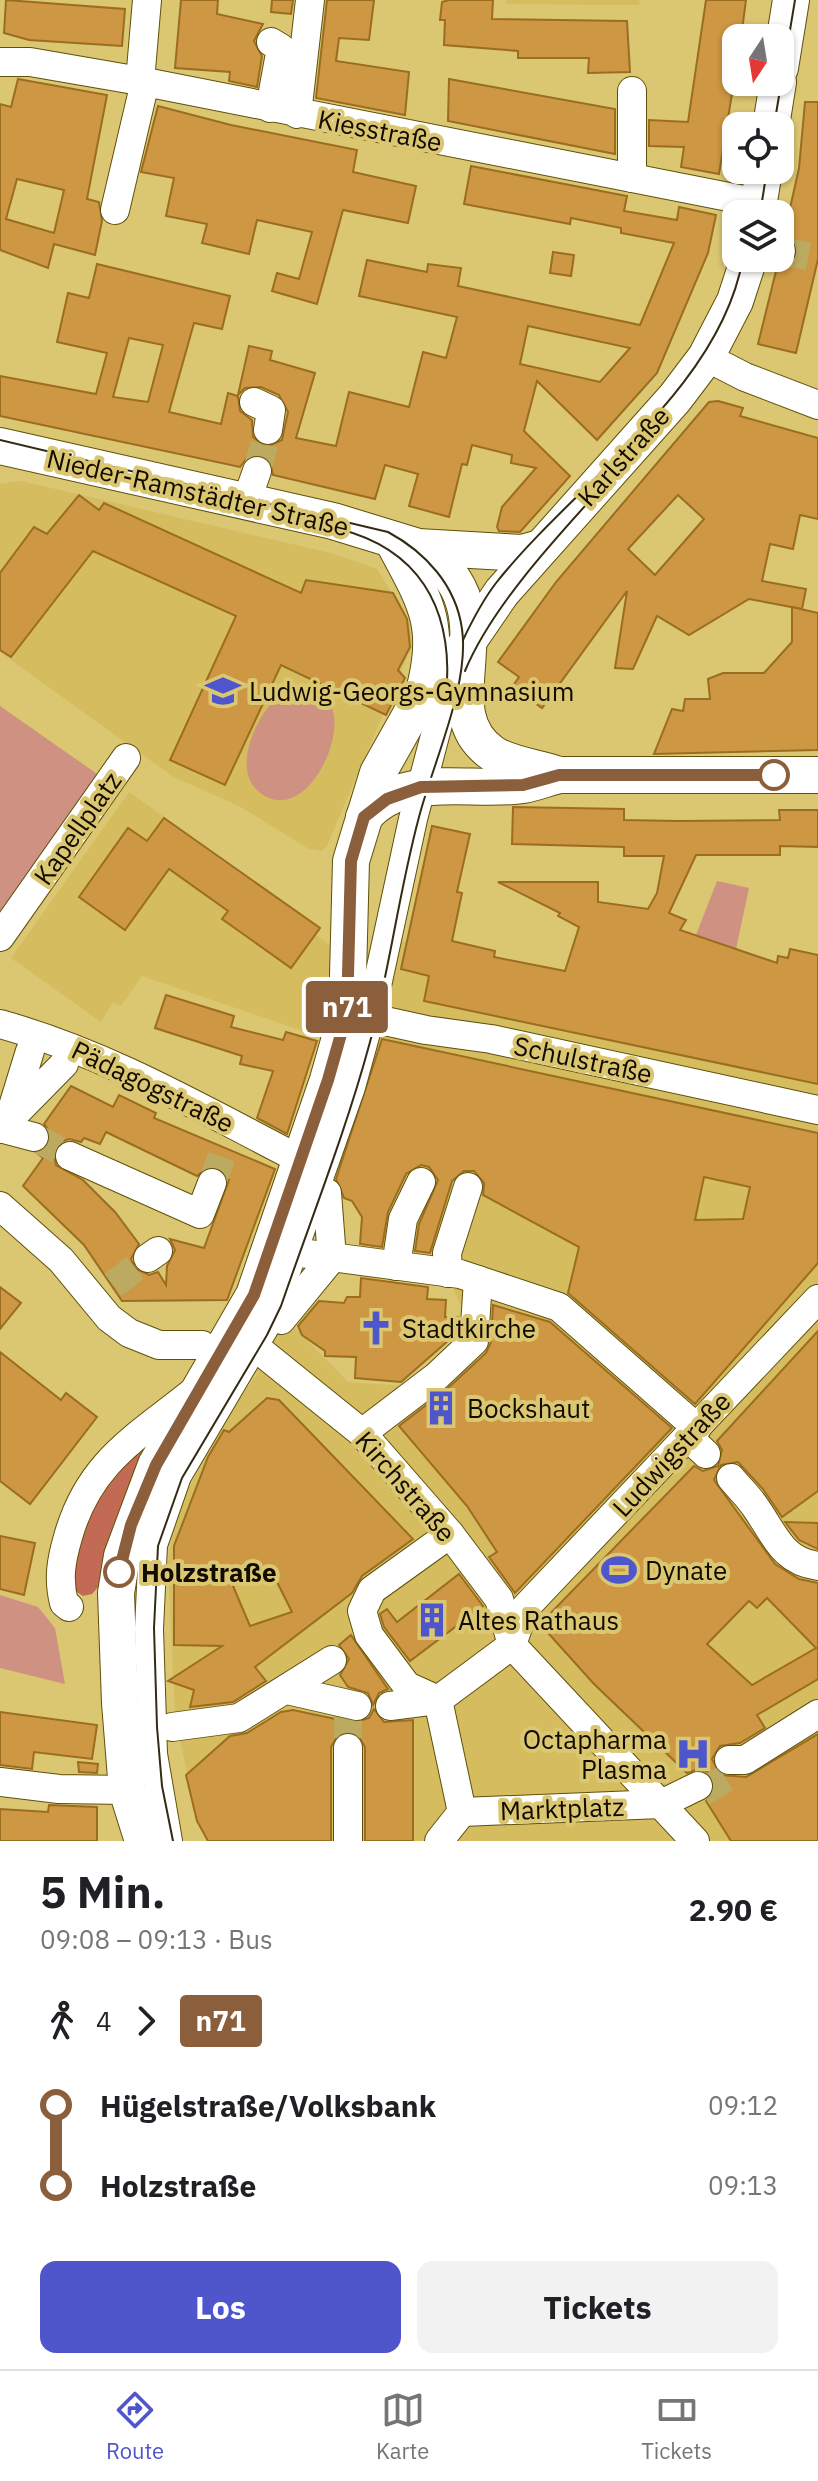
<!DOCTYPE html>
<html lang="de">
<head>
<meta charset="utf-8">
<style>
	body { margin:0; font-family:"IBM Plex Sans",sans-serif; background:#f2f2f2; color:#202124; height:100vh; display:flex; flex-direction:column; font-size:30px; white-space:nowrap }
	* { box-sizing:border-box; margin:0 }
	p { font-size:26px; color:#757577 }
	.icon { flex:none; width:44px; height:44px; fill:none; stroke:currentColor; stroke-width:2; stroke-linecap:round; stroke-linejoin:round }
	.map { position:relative; height:1841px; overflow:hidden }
	.sheet { display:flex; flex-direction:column; background:#fff; flex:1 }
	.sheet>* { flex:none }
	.badge { padding:0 16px; border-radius:6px; font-size:28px; line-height:52px }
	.needle { width:52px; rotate:192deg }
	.buttons { position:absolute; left:722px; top:24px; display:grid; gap:16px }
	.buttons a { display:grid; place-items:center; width:72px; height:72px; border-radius:16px; background:#fff; box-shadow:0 2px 6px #0004; font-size:40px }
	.map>.badge { position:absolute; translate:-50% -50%; box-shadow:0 0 0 4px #fff }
	.legs { display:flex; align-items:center; gap:12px; height:88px; padding:0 40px; font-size:26px }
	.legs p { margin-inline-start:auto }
	.overview { display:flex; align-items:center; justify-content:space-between; height:136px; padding:0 40px }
	h1 { font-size:44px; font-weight:800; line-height:60px }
	.button { display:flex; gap:16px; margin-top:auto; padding:16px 40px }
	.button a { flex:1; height:92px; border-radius:16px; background:#4f56cc; color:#fff; font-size:32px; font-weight:800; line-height:92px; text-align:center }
	.button a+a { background:#f2f2f2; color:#202124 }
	ul { padding:0 40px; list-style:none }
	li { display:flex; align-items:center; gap:28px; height:80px; font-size:30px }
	li i { display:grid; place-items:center; width:12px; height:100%; margin:0 10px; background:currentColor }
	li i::after { content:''; width:20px; height:20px; margin:-10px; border:6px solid; border-radius:50%; background:#fff }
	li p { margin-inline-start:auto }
	li:first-child i { background:linear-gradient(#0000 50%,currentColor 0) }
	li:last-child i { background:linear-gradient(currentColor 50%,#0000 0) }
	.tabs { display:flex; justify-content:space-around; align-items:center; height:112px; border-top:2px solid #e0e0e0; background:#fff; font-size:22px; color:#757577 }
	.tabs a { display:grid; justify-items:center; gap:4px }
	.tabs .active { color:#4f56cc }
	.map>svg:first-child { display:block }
</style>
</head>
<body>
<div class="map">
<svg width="818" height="1841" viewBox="0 0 818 1841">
	<rect width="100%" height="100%" fill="#dbc672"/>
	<g fill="#d4bc5f">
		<path d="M506,0h133l1,5 -134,-1z"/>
		<path d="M21,481l314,73 42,15 34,56 1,21 -85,200 -6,5 -12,-2 -68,-42 -69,-31 -172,-124v-168z"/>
		<path d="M129,792l191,136 -4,7 18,13 -1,19 -14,22 -13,43 -164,-56 -21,30 -8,-4 -12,20 -90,-64z"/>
		<path d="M401,941l409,76 8,-33v857h-610l-11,-20 -22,-106 -7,-152 7,-45 42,-88 41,-57 3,-20 18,-34 17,10 52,53 70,5 41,-36 9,-32 -21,-42 -84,-15 -1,-46 -5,-13 -34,-12z"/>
	</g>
	<g fill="#cf9181">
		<path d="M295,687c13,2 24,3 33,14 23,27 -19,120 -63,95 -35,-19 -13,-72 9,-96 5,-6 14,-9 21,-13z"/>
		<path d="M0,706l100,70 -100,142z"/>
		<path d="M717,881l32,7 -13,61 -40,-14z"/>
		<path d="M0,1595l38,12 17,21 10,56 -65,-16z"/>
	</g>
	<path fill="#c36a54" d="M145,1448l-45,137 -8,9 -9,2 -9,-6c-5,-33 16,-94 40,-119 9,-9 21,-16 31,-23z"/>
	<g fill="#cd9743" stroke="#9b6d20" stroke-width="2" fill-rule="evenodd">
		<path d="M6,0l119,9 -3,37 -93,-6 -25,-7z"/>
		<path d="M181,0h37l-1,14 46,10 -9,17 8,15 -5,31 -28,-6 1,-9 -55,-4z"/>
		<path d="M272,0h21l-2,14 -20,-2z"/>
		<path d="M327,0h47l-5,40 -30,-2 -3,23 73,11 -4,43 -89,-17z"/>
		<path d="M449,0h44l-1,19 135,2 3,51 -42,1 1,-15h-71v-7l-74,-6 1,-25h-5l2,-18z"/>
		<path d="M706,0h40l-5,38h-5v31l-17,105 -38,-7 3,-20 -35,-1v-26l39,2z"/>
		<path d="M18,79l89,16 -20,104 12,3 3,19 -7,34 -41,-11 -6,24 -48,-18v-146l11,3zM17,179l47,11 -10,43 -48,-14z"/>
		<path d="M449,79l166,30v45l-167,-33z"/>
		<path d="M805,102h13v157l-22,94 -38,-9 19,-77 13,-2 8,-13 -3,-10 -11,-7 15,-67z"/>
		<path d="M158,106l73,19 126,25 -4,22 63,14 -8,37 -65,-13 -26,94 -45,-13 5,-18 22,6 13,-47 -55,-12 -8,34 -47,-11 5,-19 -41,-8 8,-38 -33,-6z"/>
		<path d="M471,166l156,30 -3,15 53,9 2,-13 37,8 -8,38 -51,120 -60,67 -60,-59 -13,50 46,45 -50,56 -21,-1 -2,-4 5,-20 34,-39 -25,-5 1,-8 -40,-10 -5,20 -5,-1 -13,53 -40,-11 9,-32 -33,-9 -10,34 -102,-24 -3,-14 -8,-6 -15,3 -7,9 -240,-51v-40l96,18 11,-41 -50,-11 11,-49 21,5 8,-34 133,32 -8,33 -28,-6 -25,89 52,12 7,-31 10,3 2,15 12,9 1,17 13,10 16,-7 6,-28 -9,-17 -18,-8 -16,1 -7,7 11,-49 23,5 -2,9 45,13 -19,65 40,8 13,-54 60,15 14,-55 23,6 11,-41 -98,-21 8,-36 60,12 1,-8 33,4 -3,18 182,39 34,-82 -53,-10v-5l-50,-10 -1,6 -106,-20zM528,326l102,22 -30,34 -80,-18zM129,338l34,7 -15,57 -35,-5z"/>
		<path d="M553,252l21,3 -3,21 -21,-3z"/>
		<path d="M718,401l25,7 -3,8 78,22v81l-18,-4 -7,34 -23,-5 -8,37 44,8 -4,20 -53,-10 -60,36 -32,-19 -24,53 -18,-1 12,-77 -85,117 -30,-21 7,-10 -21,-15 58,-80 153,-180zM678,495l26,24 -49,56 -27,-26z"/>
		<path d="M79,495l20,15 5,-7 197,90 5,-13 87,13 14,26 3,28 -12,23 7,8 -19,37 -105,-50 -56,120 -55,-25 66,-144 -143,-65 -82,106 -11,-7v-77l34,-46 13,7z"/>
		<path d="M792,607l26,6v137l-164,4 18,-45 11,2 2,-12h25l-2,-20 15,-6h41l28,-31z"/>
		<path d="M513,807l111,2v11l54,1 102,-1 -1,-10h39v37l-38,-1v9h-84l-27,58 17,7 -6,10 97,33 1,-7 10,2 2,-9 28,6v129l-394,-83 5,-25 -28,-7 31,-143 38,8 -13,58 5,1 -10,48 43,10 -1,6 71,14 14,-44 -21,-11 2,-3 -62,-31h100v20l50,7 9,-16 7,-37h-40v-9l-112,-3z"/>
		<path d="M164,818l156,110 -29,40 -69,-49 6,-8 -59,-42 -44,61 -46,-33 49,-69 19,13z"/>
		<path d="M166,995l68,21 -3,11 52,13 3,-8 31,9 -30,93 -30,-16 16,-47 -33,-7 2,-8 -87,-28z"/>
		<path d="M382,1039l436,94v130l-123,141 -127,-111 11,-46 -96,-52 1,-12 -10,-12h-10l-12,10 -22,72 -15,-2 4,-27 19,-44 -9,-13 -8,-2 -15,9 -18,38 -6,35 -22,-3 2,-27 -10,-16 -8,-3 -8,-19zM704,1177l46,10 -7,32 -48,1z"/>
		<path d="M71,1086l42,21 6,-12 37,18 -2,5 121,51 -48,131 -105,1 -38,-56 -61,-59 20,-28 -5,-4 12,-12v-10l-6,-8zM106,1132l91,44 12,-10 8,1 12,13 -25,68 -34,-9 5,11 -8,16 -1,19 -8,-13 -9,3 -14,-7 -4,-9 8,-15 -24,-32 -32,-32 -27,-15 -2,-15 7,-8 8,-3 12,3 3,-4 16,6z"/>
		<path d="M361,1278l67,9 -1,12 19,1 -1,17h14l-2,16 -56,49 -46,-4 1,-21 -31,-1v-5l-23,-16 -4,-9 21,-25 25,2 3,-6h13z"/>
		<path d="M0,1287l21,16 -21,26z"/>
		<path d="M493,1305l57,17 122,106 -157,165 -26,-36 8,-5 -30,-46 -68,-80 48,-37 39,-36 5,-11z"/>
		<path d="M818,1331v160l-36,26 -19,-28 -25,-27 -17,3 -7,15 61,84 24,15 19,4v96l-61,36 8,13 -25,15 -20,3 -8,13 9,16 25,2 72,-43v107h-87l-25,-40 9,-15 -7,-14 -10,-3 -11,4 -93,-89 -54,-60 154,-158 9,5 15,-5 4,-16 -5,-9zM767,1598l49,50 -64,37 -45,-41 42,-43 8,7z"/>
		<path d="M0,1352l61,48 5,-7 31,24 -67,87 -30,-23z"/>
		<path d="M267,1398l12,2 134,139 -51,37 -10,17 -97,74 11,14 -33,21 -43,5 4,-17 -26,-9 54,-35 -48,-1v-99l34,-89 16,-27 5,2zM270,1568l22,44 -42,14 -17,-40z"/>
		<path d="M785,1522l33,1v26l-19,-9z"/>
		<path d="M0,1536l35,7 -11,52 -24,-6z"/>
		<path d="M459,1574l24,32 -73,55 -26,-34 -4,-13 7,-5 10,13z"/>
		<path d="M351,1635l37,54 -9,4 -6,12 -5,-12 -20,-6 -8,-12 9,-16 -10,-14z"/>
		<path d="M374,1709l10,13 29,-2v121h-48v-94l-8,-13 -8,-3 -10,3 -8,13v94h-123l-11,-20 -11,-46 44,-39 17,-3 34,-21 12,-2 61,13 15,-5z"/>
		<path d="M0,1712l97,13 -5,34 -58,-7 -2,17 -32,-4z"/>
		<path d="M78,1762l20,2 -1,9 -18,-1z"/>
		<path d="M49,1805l48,2v34h-97v-32l48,3z"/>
	</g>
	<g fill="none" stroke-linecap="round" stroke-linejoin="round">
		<g stroke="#bdaa61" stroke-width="28" stroke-dasharray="28 14" stroke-linecap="butt">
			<path d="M781,251l37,7"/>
			<path d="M257,471l11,-41"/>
			<path d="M34,1137l36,19"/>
			<path d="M212,1183l13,-36"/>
			<path d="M113,1285l35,-27"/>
			<path d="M348,1710v38"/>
			<path d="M702,1793l35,-22"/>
		</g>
		<g stroke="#605009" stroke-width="30">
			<g id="minor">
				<path d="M0,62h30l110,19 619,122"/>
				<path d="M140,81l7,-81"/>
				<path d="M270,108l11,-60 -10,-6"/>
				<path d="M297,114l13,-114"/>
				<path d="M632,178v-87"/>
				<path d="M115,210l30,-128"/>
				<path d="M780,251h1"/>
				<path d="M706,357l39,20 73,28"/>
				<path d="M254,402l17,8 -3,20"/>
				<path d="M246,502l11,-31"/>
				<path d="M0,937l126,-179"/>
				<path d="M353,1014l73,16 65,9 327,71"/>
				<path d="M0,1024c108,30 202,85 301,136"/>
				<path d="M10,1116l20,-65"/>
				<path d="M0,1128l34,9"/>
				<path d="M0,1129l64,-65"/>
				<path d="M70,1156l130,58 12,-31"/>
				<path d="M0,1206l61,54 48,58 20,15 30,12h43"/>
				<path d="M278,1250l182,24 99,33 138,121"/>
				<path d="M148,1258l10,-7"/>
				<path d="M396,1266l7,-47 18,-37"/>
				<path d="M448,1273l-1,-20 21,-66"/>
				<path d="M281,1320l51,-62 -5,-65"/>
				<path d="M264,1354l98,79 88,101 49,65 13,46 183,196"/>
				<path d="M362,1433l75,-57 37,-35 4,-61"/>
				<path d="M688,1437l18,17"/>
				<path d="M731,1478c8,10 18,19 25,30 19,27 26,53 62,58"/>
				<path d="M69,1607l-5,-4c-6,-24 -3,-42 4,-66 21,-75 68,-99 125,-145"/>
				<path d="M287,1690l70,16"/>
				<path d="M438,1700l-31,-14 -38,-51 -7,-24 10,-21 78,-56"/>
				<path d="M390,1706l47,-6"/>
				<path d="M172,1727l67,-9 93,-58"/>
				<path d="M348,1748v93"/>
				<path d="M729,1760h16l73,-46"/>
				<path d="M0,1782l59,7 68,1"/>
				<path d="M462,1812l199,-8 37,-18"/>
				<path d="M168,1841l-15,-87 -4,-125 4,-84 24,-69 92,-156 82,-233 19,-69 43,-199 43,-163"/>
				<path d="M439,1841l23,-29 -24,-112 74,-55 12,-36 294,-310"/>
			</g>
		</g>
		<g stroke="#605009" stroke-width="38">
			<g id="major">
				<path d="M780,68l11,-68"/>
				<path d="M771,126l7,-44"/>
				<path d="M757,214l7,-44"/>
				<path d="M0,446l333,75 85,26 104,6 18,-5"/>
				<path d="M394,543c31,58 48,82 30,148"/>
				<path d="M418,547c101,62 7,159 74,206 17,12 45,14 64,21"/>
				<path d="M364,817c39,-47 107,-24 159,-32 12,-2 24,-7 36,-10h259"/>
				<path d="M143,1841l-16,-51 -7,-87 -4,-110 6,-37 34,-91 98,-170 74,-215 19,-67 4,-152 27,-88 46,-82 32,-32 46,-67 173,-194 31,-41 29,-56 14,-43"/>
			</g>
		</g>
		<use href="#minor" stroke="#fff" stroke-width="28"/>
		<use href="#major" stroke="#fff" stroke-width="36"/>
		<g stroke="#332b13" stroke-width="2">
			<path d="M774,126l21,-126"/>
			<path d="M760,214l7,-44"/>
			<path d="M0,440l388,92c37,20 68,53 74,97 8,55 -29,134 -43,188 -20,74 -29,151 -49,225 -24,89 -59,177 -89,264l-14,29 -85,143 -24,68 -4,82 3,99 5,59 11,55"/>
			<path d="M339,529c79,20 112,77 108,155"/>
			<path d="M463,640c9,-19 20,-40 33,-57 79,-100 224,-193 247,-325"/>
			<path d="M465,671c31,-75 114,-157 168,-218"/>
		</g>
	</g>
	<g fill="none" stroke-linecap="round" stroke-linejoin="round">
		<g stroke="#fff" stroke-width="18">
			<path id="line-1" d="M119,1572l12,-47 25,-60 98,-170 74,-215 19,-67 4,-152 13,-44 23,-18 34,-12 102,-2 36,-10h215"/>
		</g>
		<use href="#line-1" stroke="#8b5e3c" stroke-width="12"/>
	</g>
	<defs>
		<g id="school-bare" transform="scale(2.76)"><path d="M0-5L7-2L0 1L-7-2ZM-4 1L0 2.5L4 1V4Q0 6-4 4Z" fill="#4f56cc" stroke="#dbc672" stroke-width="2.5" paint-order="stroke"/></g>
		<g id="church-bare" transform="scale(2.76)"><path d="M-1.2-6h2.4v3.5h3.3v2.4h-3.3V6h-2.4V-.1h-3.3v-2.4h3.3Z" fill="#4f56cc" stroke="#dbc672" stroke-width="2.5" paint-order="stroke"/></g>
		<g id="building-bare" transform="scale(2.76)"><path d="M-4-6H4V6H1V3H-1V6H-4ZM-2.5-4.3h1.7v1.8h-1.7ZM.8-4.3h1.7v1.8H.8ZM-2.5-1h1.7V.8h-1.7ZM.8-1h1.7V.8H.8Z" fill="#4f56cc" stroke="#dbc672" stroke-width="2.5" paint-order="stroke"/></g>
		<g id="stadium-bare" transform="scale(2.76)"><path d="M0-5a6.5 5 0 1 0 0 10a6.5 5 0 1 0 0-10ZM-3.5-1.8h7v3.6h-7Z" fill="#4f56cc" stroke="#dbc672" stroke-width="2.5" paint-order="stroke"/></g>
		<g id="hospital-bare" transform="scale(2.76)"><path d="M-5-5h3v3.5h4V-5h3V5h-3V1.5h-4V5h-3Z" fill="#4f56cc" stroke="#dbc672" stroke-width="2.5" paint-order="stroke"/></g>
	</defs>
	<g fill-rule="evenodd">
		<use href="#school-bare" x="223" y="691"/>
		<use href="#church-bare" x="376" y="1328"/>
		<use href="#building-bare" x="441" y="1408"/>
		<use href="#stadium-bare" x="619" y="1570"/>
		<use href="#building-bare" x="432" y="1620"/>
		<use href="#hospital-bare" x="693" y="1754"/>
	</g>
	<g fill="#fff" stroke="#8b5e3c" stroke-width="4">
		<circle cx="774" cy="775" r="14"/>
		<circle cx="119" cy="1572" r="14"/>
	</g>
	<g text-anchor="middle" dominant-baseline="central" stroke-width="8" stroke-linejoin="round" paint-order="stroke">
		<g font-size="26" fill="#110b00" stroke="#dbc672">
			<text transform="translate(380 130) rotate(11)">Kiesstraße</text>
			<text transform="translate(623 456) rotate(-48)">Karlstraße</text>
			<text transform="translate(198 492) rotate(13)">Nieder-Ramstädter Straße</text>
			<text transform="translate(77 828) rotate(-55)">Kapellplatz</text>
			<text transform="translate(583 1059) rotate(12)">Schulstraße</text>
			<text transform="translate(153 1086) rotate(26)">Pädagogstraße</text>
			<text transform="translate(671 1454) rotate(-47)">Ludwigstraße</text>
			<text transform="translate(406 1486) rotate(49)">Kirchstraße</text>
			<text transform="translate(562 1808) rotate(-2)">Marktplatz</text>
		</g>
		<g font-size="26" fill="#110b00" stroke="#dbc672" text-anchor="start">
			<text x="249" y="691">Ludwig-Georgs-Gymnasium</text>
			<text x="402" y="1328">Stadtkirche</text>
			<text x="467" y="1408">Bockshaut</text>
			<text x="645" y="1570">Dynate</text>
			<text x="458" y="1620">Altes Rathaus</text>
			<text x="667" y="1739" text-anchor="end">Octapharma<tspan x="667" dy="30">Plasma</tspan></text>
		</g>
		<g font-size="26" font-weight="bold" fill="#110b00" stroke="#dbc672" text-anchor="start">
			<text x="141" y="1572">Holzstraße</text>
		</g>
	</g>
</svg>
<div class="buttons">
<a><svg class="needle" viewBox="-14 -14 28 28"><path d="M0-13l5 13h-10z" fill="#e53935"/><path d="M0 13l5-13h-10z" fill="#757577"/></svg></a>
<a><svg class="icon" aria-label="locate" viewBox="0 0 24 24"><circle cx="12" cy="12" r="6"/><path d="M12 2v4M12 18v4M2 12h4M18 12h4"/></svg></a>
<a><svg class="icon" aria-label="layers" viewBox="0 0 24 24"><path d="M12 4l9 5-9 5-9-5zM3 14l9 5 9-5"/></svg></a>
</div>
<b class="badge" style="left:347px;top:1007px;background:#8b5e3c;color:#fff">n71</b>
</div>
<section class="sheet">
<div class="overview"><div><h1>5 Min.</h1><p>09:08 – 09:13 · Bus</p></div><b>2.90 €</b></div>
<div class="legs"><svg class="icon" aria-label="walk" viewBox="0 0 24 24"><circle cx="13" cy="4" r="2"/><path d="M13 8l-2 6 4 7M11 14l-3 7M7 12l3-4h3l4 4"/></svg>4<svg class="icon" aria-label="forward" viewBox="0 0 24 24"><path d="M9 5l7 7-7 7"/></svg><b class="badge" style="background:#8b5e3c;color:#fff">n71</b></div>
<ul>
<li><i style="color:#8b5e3c"></i><b>Hügelstraße/Volksbank</b><p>09:12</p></li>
<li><i style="color:#8b5e3c"></i><b>Holzstraße</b><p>09:13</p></li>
</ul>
<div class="button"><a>Los</a><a>Tickets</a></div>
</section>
<nav class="tabs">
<a class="active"><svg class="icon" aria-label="directions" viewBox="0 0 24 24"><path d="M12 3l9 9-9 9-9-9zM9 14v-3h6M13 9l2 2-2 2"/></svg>Route</a>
<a><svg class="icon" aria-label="map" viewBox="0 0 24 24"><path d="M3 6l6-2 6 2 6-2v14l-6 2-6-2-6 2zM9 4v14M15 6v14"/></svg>Karte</a>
<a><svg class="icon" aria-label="tickets" viewBox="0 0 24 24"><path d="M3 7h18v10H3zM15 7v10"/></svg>Tickets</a>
</nav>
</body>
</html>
